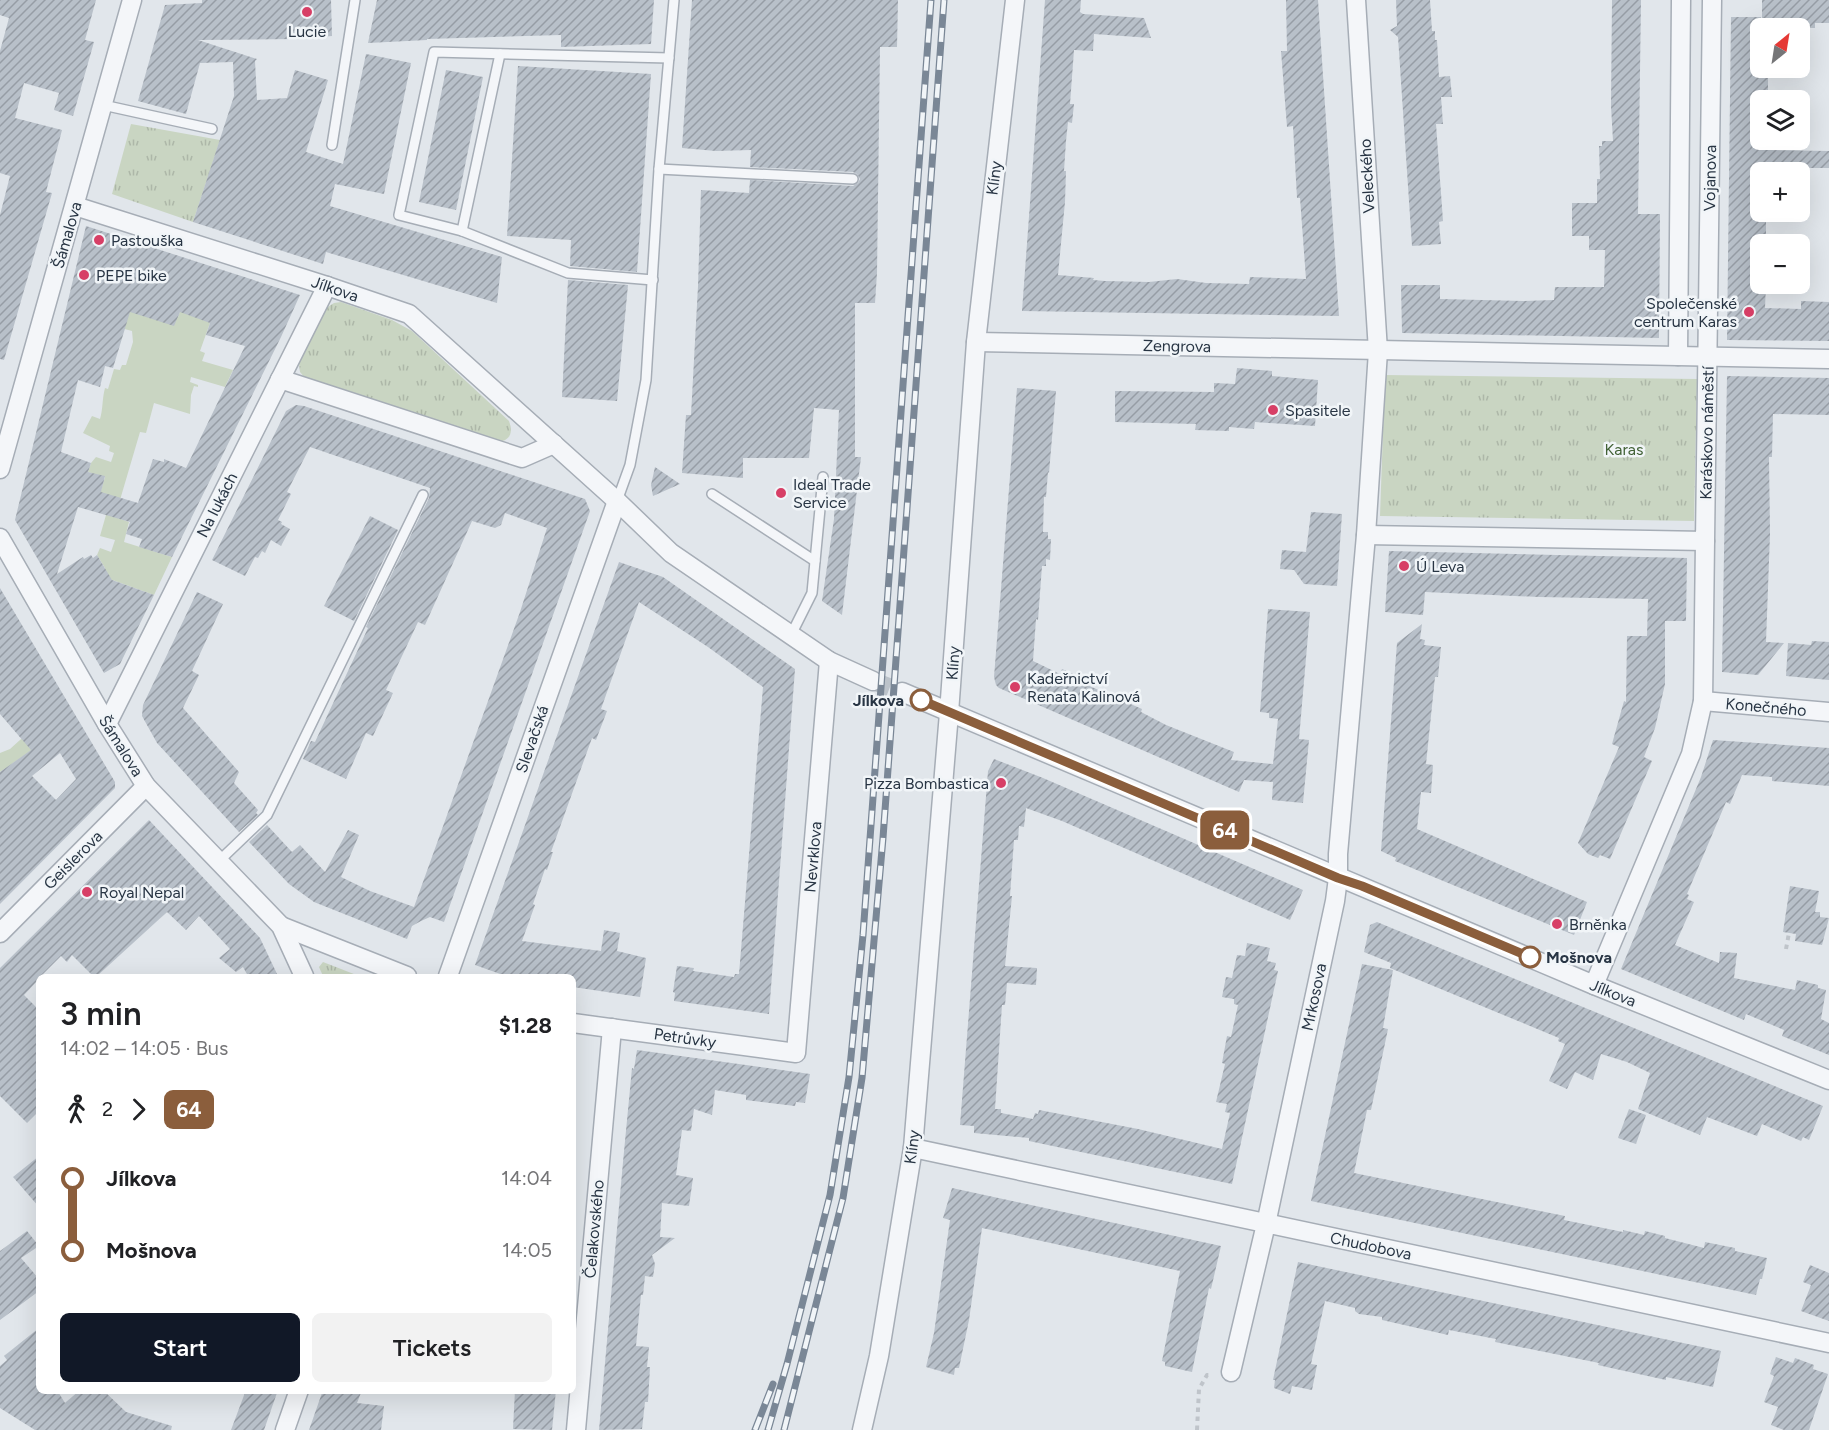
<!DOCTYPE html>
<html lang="en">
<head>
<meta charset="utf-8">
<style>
	body { margin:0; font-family:Figtree,sans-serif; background:#f2f2f2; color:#202124; height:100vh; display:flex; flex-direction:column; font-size:22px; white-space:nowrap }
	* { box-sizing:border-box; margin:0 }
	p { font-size:20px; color:#757577 }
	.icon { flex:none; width:33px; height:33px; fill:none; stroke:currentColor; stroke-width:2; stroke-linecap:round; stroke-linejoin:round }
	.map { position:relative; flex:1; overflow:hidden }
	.sheet { position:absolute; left:36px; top:974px; width:540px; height:420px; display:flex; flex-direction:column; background:#fff; border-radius:9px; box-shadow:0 6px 24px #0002 }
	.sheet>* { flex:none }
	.badge { padding:0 12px; border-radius:9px; font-size:21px; line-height:39px }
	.needle { width:39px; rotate:30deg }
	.controls { position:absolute; left:1750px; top:18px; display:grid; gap:12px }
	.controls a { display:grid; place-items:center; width:60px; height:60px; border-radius:9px; background:#fff; box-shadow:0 6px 24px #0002; font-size:30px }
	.map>.badge { position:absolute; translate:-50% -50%; box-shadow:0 0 0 3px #fff }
	.legs { display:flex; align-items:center; gap:9px; height:66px; padding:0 24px; font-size:20px }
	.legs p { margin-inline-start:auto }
	.overview { display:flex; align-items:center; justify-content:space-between; height:102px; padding:0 24px }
	h1 { font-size:33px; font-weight:600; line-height:45px }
	.primary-button { display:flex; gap:12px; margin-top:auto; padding:12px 24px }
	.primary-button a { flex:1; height:69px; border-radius:9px; background:#111827; color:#fff; font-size:24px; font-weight:600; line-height:69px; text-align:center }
	.primary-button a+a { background:#f2f2f2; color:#202124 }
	ul { padding:0 24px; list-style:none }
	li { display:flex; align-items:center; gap:21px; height:72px; font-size:22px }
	li i { display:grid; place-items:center; width:9px; height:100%; margin:0 8px; background:currentColor }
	li i::after { content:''; width:15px; height:15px; margin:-8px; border:4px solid; border-radius:50%; background:#fff }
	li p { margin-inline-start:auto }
	li:first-child i { background:linear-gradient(#0000 50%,currentColor 0) }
	li:last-child i { background:linear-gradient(currentColor 50%,#0000 0) }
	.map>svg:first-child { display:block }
</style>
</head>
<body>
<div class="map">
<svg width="1829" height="1430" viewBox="0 0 1829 1430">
	<defs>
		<pattern id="park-tufts" width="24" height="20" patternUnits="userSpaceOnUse" patternTransform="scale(1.5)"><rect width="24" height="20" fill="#c9d5c2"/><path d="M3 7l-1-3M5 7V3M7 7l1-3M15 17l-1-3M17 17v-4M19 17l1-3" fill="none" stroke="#adb7a8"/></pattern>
		<pattern id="building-hatch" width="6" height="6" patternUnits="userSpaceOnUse" patternTransform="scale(1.5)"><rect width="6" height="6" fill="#b8c0c9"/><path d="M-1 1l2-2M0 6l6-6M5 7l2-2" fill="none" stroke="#969da5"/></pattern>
	</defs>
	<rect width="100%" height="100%" fill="#e1e6eb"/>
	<g fill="#c9d5c2">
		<path d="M182,306l28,17 -10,28 5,2 -3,8 31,9 -8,17 -34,-10 -1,5 8,3v2l-4,-1 -3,9 -1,19 -36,-11 -8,30 -6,-1 -25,85 14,5 -5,20 48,15 -18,38 -50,-18 1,-9 -8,-13 3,-7 11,4 4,-12 -15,-4 6,-21 -11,-4 10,-34 -17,-5 3,-9 5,-6 15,5 3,-9 -5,-2 1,-5 -27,-13 9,-17 8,3c3,-10 2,-20 5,-31l3,1 6,-20 6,1 2,-5h4l7,-23 -1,-11 -15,-4 10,-16 51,6z"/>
		<path d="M30,731l12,12 -42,29v-19l10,-4z"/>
	</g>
	<g fill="url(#park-tufts)">
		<path d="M131,124l89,16 -27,82 -81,-28z"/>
		<path d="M341,302l51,18 20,11 97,90c4,11 2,19 -10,21l-194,-64 -5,-6 -1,-9 27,-55 8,-5z"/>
		<path d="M1385,375l312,4 -3,142 -314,-5z"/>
		<path d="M323,962l36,14h-36l-4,-9z"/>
	</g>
	<g fill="url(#building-hatch)" fill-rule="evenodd">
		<path d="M0,0h96l-11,40 9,2 -21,74 -19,-6 5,-17 -35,-10 -9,35 47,12 -16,62 6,1 -48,167 -4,-1v-144l10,-39 -10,-3v-122l9,-33 -9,-3z"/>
		<path d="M202,0h129l1,36 -37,3 -97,1 59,19 -2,2 2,39 30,-2 8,-28 33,10 -22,72 37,12 23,-110 45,9 -27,131 -49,-10 -5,22 172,51 -5,46 -171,-51 -3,12 -130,-42 41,-126 -1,-34 -33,1 -14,51 -48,-13 27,-96 37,-2z"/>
		<path d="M377,0h277l-3,44 -90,3v-12l-134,4v1l-59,3z"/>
		<path d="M692,0h206l-1,47h-17l-3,226 -2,30h-20v154h6l-19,158 -20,-14 12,-82 5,-109 -25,-2 -5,50h-66v20l-61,-5 4,-58h5l7,-129 3,-96 48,3 1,-13 103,6 5,-3 2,-4 -3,-5 -4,-2 -103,-5 1,-17 -35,1 -34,-3z"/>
		<path d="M1045,0h36l-1,12 3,2 61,4 7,20 -57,-4 -1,17 -19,-1 -4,54h4l-2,19 -4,-1 -2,19 -2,30h2l-1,31 -7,73 36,3 -1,2 12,1 44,1 28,-3 29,4 43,1 1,-7 56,2 -6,-81h-3l-4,-72 -6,1 -6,-76h6l-1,-51h32l21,316 -317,-5z"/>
		<path d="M1396,0h34l2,31h3v9h2l2,37 11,-1 2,21h-11l2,27h-7l7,97 -4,1 2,22 -29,2 -14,-209 -8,-7 7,-4z"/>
		<path d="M1612,0h29l-3,214h22l-1,124 -257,-5 -1,-48h39v14l84,2 30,-1 1,-13h49l1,-37h-16v-14h-17v-33h25v-24h3l-1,-33h3v-5h11l-2,-35z"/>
		<path d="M1762,0h67v23h-14v5h-53z"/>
		<path d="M1731,17h30v51h7v32h-7v40h7l-1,10 62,1v17h-66v4h-2v40h2v6h3v26h-5v40h5l-1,24 36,1v-8l28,1v39l-102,-1z"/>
		<path d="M518,66l133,8 -14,198 -67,-6 1,-26 -64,-4z"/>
		<path d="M446,70l37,7 -27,133 -37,-8z"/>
		<path d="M86,226l214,69 -19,42 -109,220 -33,-10 3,-8 -16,-5 4,-12 -52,-15 -21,67 26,-17 1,2 7,-4 2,3 4,-3 15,25 42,15 -34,69 -16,9 -89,-153zM130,312l44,14 6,-14 30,11 -4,12 39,11 -59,122 -22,-9v3l-11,-3 -15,44 -37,-11 4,-16 -17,-4 3,-9 -30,-11 17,-72 22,7 5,-21 8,2z"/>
		<path d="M568,280l60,5 -11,116 -55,-4z"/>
		<path d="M1237,368l35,3v5l46,4 -3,46 -60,-4 -1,7 -25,-2v4l-34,-1 1,-6 -81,-2v-31l99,1v-9l21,1z"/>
		<path d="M1727,376l102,2v37l-56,-1 -1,43h-3l1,77 -4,108 18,1 -26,32 -36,-3z"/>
		<path d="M1017,388l39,3 -7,82 -1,-1 -2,25h-2l-1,35h5v7h3l-1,21 -4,-1v7h-4l-4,54 -2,-1 -3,42 27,13 2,-5 18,8 -2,4 64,28 -1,3 25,13 68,27 -3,8 42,4 5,-45 -9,-1v-5l-9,-1 8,-103 42,3 -11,127 10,1 -6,63 -31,-3 1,-18 -29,-2 -5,12 -240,-104 -3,-3 -2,-8z"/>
		<path d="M296,405l8,1 281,93 5,12 -146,411 -14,-5 -9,4 -9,5 -5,13 -93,-37 -25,-18 -40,-42 18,-17 25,27 8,-7 25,27 23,-42 11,5 -18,42 29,14 44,16 106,-295 27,-84 -42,-15 -4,12 -6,3 -23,-7 -47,104 -7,-3 -32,68 7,3 -20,43 -7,-3 -20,46 -43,-20 8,-18 4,1 53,-114 -2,-1 63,-129 1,-10 -120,-41 -23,45 4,2 -13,26 4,2 -1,2 9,5 -9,17 -10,-6 -6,13 -3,-2 -4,7 -3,-1 -10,19 -33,-16 74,-149z"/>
		<path d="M655,467l25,17 -27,12 -2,-11z"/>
		<path d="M1311,512l31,2 -5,72 -33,-2 -10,-14 -14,-1 2,-19 24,2z"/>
		<path d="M370,516l28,14 -44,91 -30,-15z"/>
		<path d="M1389,551l298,7 -1,63h-21v63l-10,44 -11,29 8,4 -42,98 -10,-4 -2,3 -10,-4 -10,-11 41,-96 -7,-3 12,-43 2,1 1,-66h20l1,-37 -109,-2 -114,-5 -2,23 -38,-3z"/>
		<path d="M619,562l44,15 132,92 -26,345 -95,-13 1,-8 -2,-1 4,-26 17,2 -1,3 41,6 1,-3h4l24,-287 -55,-40 -69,-45 -38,107 6,2 -11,29 -4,-2 -41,114h2l-6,18 -2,-1 -12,35 2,1 -13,36 79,10 3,-21 16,3 -3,18 29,7 -6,39 -67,-10v-11h-67l-31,-11z"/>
		<path d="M0,588l115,194v6l-115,116v-132l31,-22 -31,-36zM60,753l16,26 -20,21 -24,-24z"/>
		<path d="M197,592l26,12 -31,67 7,4 -16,33 56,64 -5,11 24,27 -2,3 2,2 -19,17 -82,-89 -15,-27 1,-11z"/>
		<path d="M1422,624l-2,15 5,1 -1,5 17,2 -3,30h-3l-9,87 7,1 -2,28 -10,-1 -4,37 170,73 -13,33 -179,-74 1,-3 -15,-7 16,-208z"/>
		<path d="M1812,641l17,1v38l-43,-4 2,-33 23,2z"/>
		<path d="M1713,740l116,8v38l-57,-5v-4l-30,-2 -12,29 -4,-2 -39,92 2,1 -2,4 7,3 -19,43 44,18 1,-11 17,1 -3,25 61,12 2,-10 21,5v3l8,2 -5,29 8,4v32l-47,-19 2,-6 -38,-16 -2,6 -123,-51 80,-192z"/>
		<path d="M994,759l49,19 260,112 -13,30 -228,-99 -36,-13 -2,19 -5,-1 -1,14h-4l-4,56h2l-7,70 32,2 -1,17 -29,-2 -2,22h-3l-7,104h6v4l32,6 2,-6 3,1 1,-4 99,19 84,20 8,-36 -5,-1 2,-8 -11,-2 9,-38 -3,-1 5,-27 4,1 7,-32 -4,-1v-5l-12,-2 4,-20 6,1 5,-23 8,1 2,-13 23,5 -3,13 9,2 -2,7 4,1 -46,213 -203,-43v-3l-55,-5v-7l-14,-1 28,-354z"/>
		<path d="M149,820l111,118 18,38h-30l-5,-9 -7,5 -17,-14 11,-9 -31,-33 -13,14 -19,-18 -70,64h-4l-21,-21 -5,7 -6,-6 -20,20h-2v3l-15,16 15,15v101l-12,12 -27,-27v-128z"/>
		<path d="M1790,886l29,5 -4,21h5v5l9,1 -7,27 -27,-4 1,-7 -13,-2z"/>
		<path d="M1377,922l446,184 -14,34 -6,-3 -2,4 -39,-17 -5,12 -50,-19 -7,18 -62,-26 12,-36 -23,-11 -26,-8 -8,26 -18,-8 -8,17 -18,-8 16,-37 -7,-3 1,-3 -169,-70 1,-5 -27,-11 6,-27z"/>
		<path d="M1362,964l31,6 -10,58 5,1 -17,81h-4l-13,63 211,43 -1,4 59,12v-2l21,5 1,-4 20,5v2l39,10 1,-6 30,6v3l32,7 -5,21h-2l-4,16 -445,-94z"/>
		<path d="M637,1050l173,24 -5,29 -9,-1 -1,4 -49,-6v-5l-31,-5 -3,25 -18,-6 -3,22 -9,-1 -6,45 17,3 -4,28 -27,-3 -2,34 15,1 -23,17 3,9 -2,13 -8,-1 -2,19h-2l-5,51 13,1 -2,20h3l-2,35h-3l-3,27 -43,1 24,-268 9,-94 2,1z"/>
		<path d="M1629,1109l17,6 -10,29 -18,-6z"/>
		<path d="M39,1156v51l-26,-30z"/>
		<path d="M952,1188l269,58 -10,43 -2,-1 -17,84 -27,-6v-4l-3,-1 18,-90 -198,-43 -13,92 -10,48h-4l-1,7 -28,-8 8,-34 16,-113 -7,-2z"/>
		<path d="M27,1231l12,15 -18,12 18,21v12l-39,29v-69z"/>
		<path d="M1298,1262l423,89 -8,36 -47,-10v3l-55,-12 -13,-3 1,-2 -104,-21 1,-3 -47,-9 -1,5 -66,-15v-3l-23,-3 -4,-3v-3l-30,-7 -14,63 6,1 -5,25 -20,-4 -2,8 -16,-6 1,-8h-2z"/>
		<path d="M1810,1265l19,8v48l-28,-10 10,-26 -8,-3z"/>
		<path d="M39,1328v62h18l8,13 15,-13h23l23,22 46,14 -1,4h-136l-35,-22v-42l7,-6 -3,-4z"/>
		<path d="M1776,1357l17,6 2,-5 19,7 -1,4 15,5 -19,56h-25l-13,-5 7,-18 -14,-5 10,-26 -4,-2z"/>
		<path d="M246,1390h32l-14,40h-33z"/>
		<path d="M323,1390h39l-5,13 27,3 -3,24h-72z"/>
		<path d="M515,1390h41l-4,40 -39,-1z"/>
	</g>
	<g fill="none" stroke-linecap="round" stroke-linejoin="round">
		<path stroke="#bcc3ca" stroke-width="18" stroke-dasharray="18 9" stroke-linecap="butt" d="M873,681l29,11"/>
		<g stroke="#a6adb6" stroke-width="12">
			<g id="service">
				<path d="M103,105l109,24"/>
				<path d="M332,145l23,-145"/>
				<path d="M659,169l194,10"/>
				<path d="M462,231l38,-177"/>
				<path d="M653,280l-85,-7 -106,-42 -63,-16 35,-163 235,6"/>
				<path d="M712,494l103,67"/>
				<path d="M617,501l13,-36 16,-85 13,-211 15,-169"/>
				<path d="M791,635l21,-42 11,-116"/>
				<path d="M219,861l48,-46 156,-320"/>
			</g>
		</g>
		<g stroke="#a6adb6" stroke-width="21">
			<g id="minor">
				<path d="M75,206l252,80 82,28 208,187 54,52 158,108 44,20"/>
				<path d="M976,342l853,17"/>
				<path d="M1678,356l3,-356"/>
				<path d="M280,379l242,79 32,-14"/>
				<path d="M0,469l132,-469"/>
				<path d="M1366,535l339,6 7,-541"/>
				<path d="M0,538l107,186 39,62 135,140 23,50"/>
				<path d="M902,692l692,293 235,95"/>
				<path d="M1703,701l126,11"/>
				<path d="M107,724l220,-438"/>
				<path d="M281,926l126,50"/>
				<path d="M0,933l146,-147"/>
				<path d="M448,976l169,-475"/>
				<path d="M1594,985l97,-231 12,-53 2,-160"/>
				<path d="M573,1023l223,30 33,-392"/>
				<path d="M913,1148l916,195"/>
				<path d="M1231,1372l35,-148 69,-323 3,-23v-24l28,-319 12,-184 -22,-351"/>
				<path d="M285,1430l14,-40"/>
				<path d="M576,1430l36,-402"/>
				<path d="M862,1430l17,-74 34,-208 36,-435 27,-371 39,-342"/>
			</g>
		</g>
		<g stroke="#bfc4ca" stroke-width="4" stroke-dasharray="4.5 4.5" stroke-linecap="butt">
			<path d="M1786,949l3,-16"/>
			<path d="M1197,1430l2,-41 8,-14h5"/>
		</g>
		<use href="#service" stroke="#f4f6f9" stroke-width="9"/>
		<use href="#minor" stroke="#f4f6f9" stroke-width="18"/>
		<g stroke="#7a8796" stroke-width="7">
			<g id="rail">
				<path d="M755,1430l18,-46"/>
				<path d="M768,1430l19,-66 43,-169 19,-118 14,-142 68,-935"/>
				<path d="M784,1430l59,-232 19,-120 21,-240 61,-838"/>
			</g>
		</g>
		<use href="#rail" stroke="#f1f5f8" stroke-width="4.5" stroke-dasharray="14" stroke-linecap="butt"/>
	</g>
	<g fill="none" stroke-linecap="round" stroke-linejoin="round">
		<g stroke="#fff" stroke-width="14">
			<path id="line-1" d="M921,700l417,178 24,8 168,71"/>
		</g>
		<use href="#line-1" stroke="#8b5e3c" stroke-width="9"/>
	</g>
	<g fill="#d73f66" stroke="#f1f5f8" stroke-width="2">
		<circle cx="307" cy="12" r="6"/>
		<circle cx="99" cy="240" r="6"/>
		<circle cx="84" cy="275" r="6"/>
		<circle cx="1749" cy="312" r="6"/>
		<circle cx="1273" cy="410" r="6"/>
		<circle cx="781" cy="493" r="6"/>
		<circle cx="1404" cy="566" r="6"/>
		<circle cx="1015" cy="687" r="6"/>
		<circle cx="1001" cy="783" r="6"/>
		<circle cx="87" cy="892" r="6"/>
		<circle cx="1557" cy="924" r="6"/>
	</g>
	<g fill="#fff" stroke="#8b5e3c" stroke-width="3">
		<circle cx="921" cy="700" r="10"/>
		<circle cx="1530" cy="957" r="10"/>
	</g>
	<g text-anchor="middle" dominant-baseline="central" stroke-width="5" stroke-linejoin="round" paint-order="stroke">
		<g font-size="16" fill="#283544" stroke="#f1f5f8" text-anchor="start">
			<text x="307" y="31" text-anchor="middle">Lucie</text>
			<text x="111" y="240">Pastouška</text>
			<text x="96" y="275">PEPE bike</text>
			<text x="1737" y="303" text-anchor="end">Společenské<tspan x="1737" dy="18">centrum Karas</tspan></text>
			<text x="1285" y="410">Spasitele</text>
			<text x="793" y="484">Ideal Trade<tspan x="793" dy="18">Service</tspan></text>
			<text x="1416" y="566">Ú Leva</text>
			<text x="1027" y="678">Kadeřnictví<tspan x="1027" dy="18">Renata Kalinová</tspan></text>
			<text x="989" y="783" text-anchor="end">Pizza Bombastica</text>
			<text x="99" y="892">Royal Nepal</text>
			<text x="1569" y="924">Brněnka</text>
		</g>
		<g font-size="16" fill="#283544" stroke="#f1f5f8">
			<text transform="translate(1367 176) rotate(-93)">Veleckého</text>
			<text transform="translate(994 178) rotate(-83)">Klíny</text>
			<text transform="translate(1710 178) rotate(-89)">Vojanova</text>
			<text transform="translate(67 235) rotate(-74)">Šámalova</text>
			<text transform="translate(335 289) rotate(19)">Jílkova</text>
			<text transform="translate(1177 346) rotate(1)">Zengrova</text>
			<text transform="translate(1707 433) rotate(-89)">Karáskovo náměstí</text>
			<text transform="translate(217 505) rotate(-63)">Na lukách</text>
			<text transform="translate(953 663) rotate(-86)">Klíny</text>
			<text transform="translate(1766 707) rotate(5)">Konečného</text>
			<text transform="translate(532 739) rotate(-71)">Slevačská</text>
			<text transform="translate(121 746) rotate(58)">Šámalova</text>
			<text transform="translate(813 857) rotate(-85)">Nevrklova</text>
			<text transform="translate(73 860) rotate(-45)">Geislerova</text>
			<text transform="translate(1613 993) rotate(22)">Jílkova</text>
			<text transform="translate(1314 997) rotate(-78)">Mrkosova</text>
			<text transform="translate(685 1038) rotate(8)">Petrůvky</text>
			<text transform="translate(912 1147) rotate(-83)">Klíny</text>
			<text transform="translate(594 1229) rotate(-85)">Čelakovského</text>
			<text transform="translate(1371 1246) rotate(12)">Chudobova</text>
		</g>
		<g font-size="16" fill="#416135" stroke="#f1f5f8">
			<text x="1624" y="449">Karas</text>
		</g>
		<g font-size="16" font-weight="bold" fill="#283544" stroke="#f1f5f8" text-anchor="end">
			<text x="904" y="700">Jílkova</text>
			<text x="1546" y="957" text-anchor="start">Mošnova</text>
		</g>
	</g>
</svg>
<div class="controls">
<a><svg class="needle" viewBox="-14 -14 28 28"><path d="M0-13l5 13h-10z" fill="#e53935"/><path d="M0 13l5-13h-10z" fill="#757577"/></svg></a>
<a><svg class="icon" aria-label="layers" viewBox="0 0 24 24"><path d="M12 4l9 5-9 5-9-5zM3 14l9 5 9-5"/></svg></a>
<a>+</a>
<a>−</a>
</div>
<b class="badge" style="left:1225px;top:830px;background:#8b5e3c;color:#fff">64</b>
<section class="sheet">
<div class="overview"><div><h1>3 min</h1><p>14:02 – 14:05 · Bus</p></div><b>$1.28</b></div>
<div class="legs"><svg class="icon" aria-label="walk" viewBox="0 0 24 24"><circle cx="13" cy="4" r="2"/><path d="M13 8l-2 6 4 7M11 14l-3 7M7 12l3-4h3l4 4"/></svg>2<svg class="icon" aria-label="forward" viewBox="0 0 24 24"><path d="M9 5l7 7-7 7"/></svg><b class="badge" style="background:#8b5e3c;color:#fff">64</b></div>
<ul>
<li><i style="color:#8b5e3c"></i><b>Jílkova</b><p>14:04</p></li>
<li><i style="color:#8b5e3c"></i><b>Mošnova</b><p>14:05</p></li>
</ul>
<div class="primary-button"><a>Start</a><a>Tickets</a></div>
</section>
</div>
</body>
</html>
